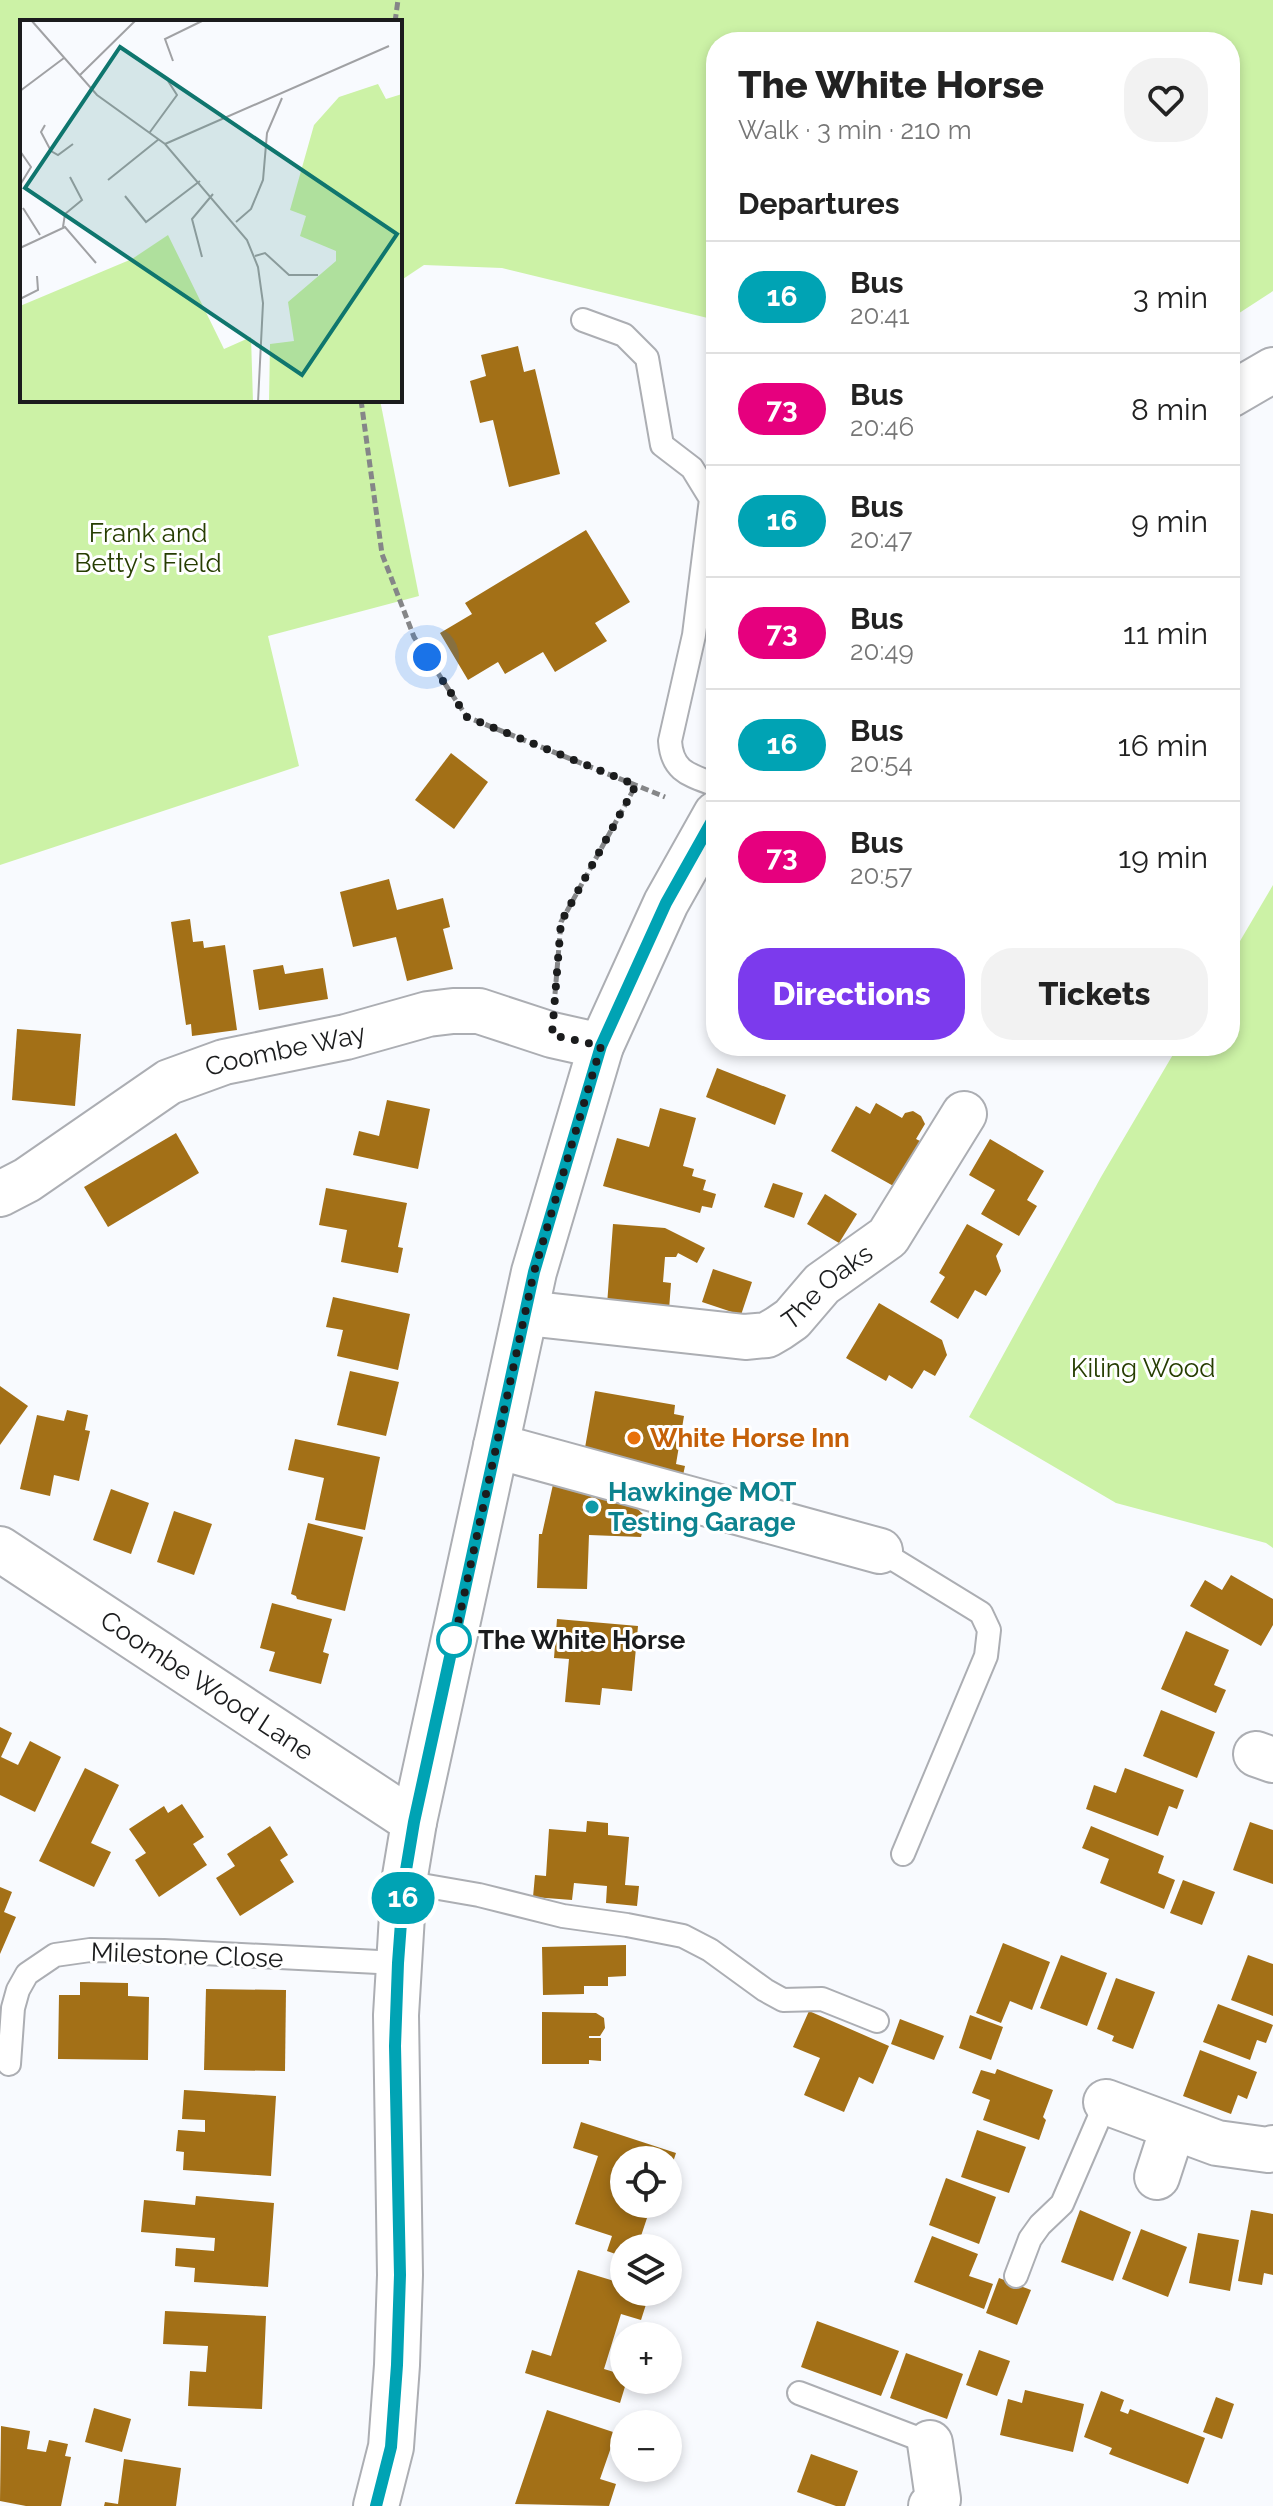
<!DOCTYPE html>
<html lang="en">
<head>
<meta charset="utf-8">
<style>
	body { margin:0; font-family:Raleway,sans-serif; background:#f2f2f2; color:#222; height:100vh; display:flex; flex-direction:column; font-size:30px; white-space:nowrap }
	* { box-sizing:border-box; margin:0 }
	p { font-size:26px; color:#767676 }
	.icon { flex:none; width:44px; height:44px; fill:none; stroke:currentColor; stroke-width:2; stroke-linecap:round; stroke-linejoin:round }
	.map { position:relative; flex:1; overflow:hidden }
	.details { position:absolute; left:706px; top:32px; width:534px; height:1024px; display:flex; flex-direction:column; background:#fff; border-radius:32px; box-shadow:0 4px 12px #0003 }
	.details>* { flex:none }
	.badge { padding:0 16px; border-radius:26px; font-size:28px; line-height:52px }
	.buttons { position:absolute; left:610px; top:2146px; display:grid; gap:16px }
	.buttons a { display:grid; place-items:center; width:72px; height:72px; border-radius:50%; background:#fff; box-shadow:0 4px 12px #0003; font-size:40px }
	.you { position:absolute; width:40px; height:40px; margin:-20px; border:6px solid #fff; border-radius:50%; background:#1a73e8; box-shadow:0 0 0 12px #1a73e833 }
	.map>.badge { position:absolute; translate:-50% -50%; box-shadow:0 0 0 4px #fff }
	h2 { padding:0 32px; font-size:30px; line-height:72px }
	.round { display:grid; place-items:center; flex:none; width:84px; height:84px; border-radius:32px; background:#f2f2f2 }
	.head { display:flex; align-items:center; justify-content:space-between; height:136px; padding:0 32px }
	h1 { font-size:38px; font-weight:800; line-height:60px }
	.primary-button { display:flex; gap:16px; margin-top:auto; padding:16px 32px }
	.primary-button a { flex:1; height:92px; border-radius:32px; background:#7c3aed; color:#fff; font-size:32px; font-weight:800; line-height:92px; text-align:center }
	.primary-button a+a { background:#f2f2f2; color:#222 }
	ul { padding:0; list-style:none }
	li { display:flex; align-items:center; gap:24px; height:112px; padding:0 32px; border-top:2px solid #e0e0e0 }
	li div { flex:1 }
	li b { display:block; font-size:30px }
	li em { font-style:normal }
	li .badge { min-width:88px; font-weight:700; text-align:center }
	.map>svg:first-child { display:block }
</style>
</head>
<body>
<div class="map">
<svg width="1273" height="2506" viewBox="0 0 1273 2506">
	<rect width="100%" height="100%" fill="#f8fafe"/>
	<g fill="#ccf2a6">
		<path d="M0,0h1273v291l-43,28v-277h-514v278l-214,-52 -78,-3 -24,16v-259h-378v378h358l39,196 -151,40 31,130 -299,99z"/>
		<path d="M1273,885v663l-7,-5 -150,-40 -147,-86 132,-240 77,-131h52v-88z"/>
	</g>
	<g fill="#a37017">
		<path d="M518,346l6,26 11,-3 25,105 -51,13 -16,-67 -13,3 -10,-42 16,-5 -5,-21z"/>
		<path d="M586,530l44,72 -35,21 12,18 -52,31 -12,-20 -38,22 -7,-12 -30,18 -28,-47 32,-19 -7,-11z"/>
		<path d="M451,753l37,29 -34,47 -39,-29z"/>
		<path d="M389,879l8,31 46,-12 7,29 -7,2 10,40 -46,12 -11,-44 -43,10 -13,-55z"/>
		<path d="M190,919l3,23 10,-1 1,7 21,-3 12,85 -45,6 -1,-12 -5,1 -15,-103z"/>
		<path d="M283,965l2,9 38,-6 5,31 -69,11 -6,-40z"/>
		<path d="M17,1029l64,5 -6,72 -63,-6z"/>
		<path d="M717,1068l69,27 -11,30 -69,-28z"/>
		<path d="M387,1100l43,9 -12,60 -65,-14 6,-24 20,5z"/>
		<path d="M876,1103l26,15 3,-5 8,-2 8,5 4,8 -9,15 6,3 -25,46 -66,-37 25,-45 14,8z"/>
		<path d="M660,1108l36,10 -13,48 11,3 -2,7 14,4 -3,10 13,4 -4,14 -10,-2 -2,7 -97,-27 14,-48 32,9z"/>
		<path d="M176,1133l23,40 -91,54 -24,-40z"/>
		<path d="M990,1139l54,32 -17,29 10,6 -18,30 -38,-22 14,-24 -26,-15z"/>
		<path d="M773,1183l30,10 -9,25 -30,-11z"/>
		<path d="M326,1188l81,15 -9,44 5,1 -5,25 -57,-11 6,-32 -28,-5z"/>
		<path d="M825,1194l32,20 -18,29 -32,-19z"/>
		<path d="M613,1224l52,4 40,20 -8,15 -19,-10 -2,4h-11l-2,25 8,1 -2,27 -62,-5z"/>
		<path d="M967,1224l36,20 -7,12 5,15 -15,25 -11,-6 -17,29 -28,-17 15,-25 -6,-4z"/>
		<path d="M713,1269l39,13 -11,33 -39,-13z"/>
		<path d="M333,1297l77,17 -12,56 -61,-14 6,-26 -17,-3z"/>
		<path d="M879,1303l63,37 5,15 -12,21 -11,-6 -12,19 -23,-14 -3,6 -40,-23z"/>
		<path d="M350,1371l49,11 -13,54 -49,-11z"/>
		<path d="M0,1386l28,20 -28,39z"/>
		<path d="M595,1391l80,14 -1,9 10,2 -8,48 9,2 -3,14 -99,-21z"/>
		<path d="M67,1410l21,5 -3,15 5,1 -11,50 -25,-6 -4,21 -30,-7 17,-74 27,6z"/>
		<path d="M295,1439l85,18 -15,73 -50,-10 9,-42 -36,-8z"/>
		<path d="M554,1480l71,17 21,20 -5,20 -52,-2 -2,54 -50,-1 2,-54h3z"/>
		<path d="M111,1489l38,14 -18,51 -38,-14z"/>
		<path d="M174,1511l38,13 -18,51 -37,-13z"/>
		<path d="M308,1523l55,14 -18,74 -48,-12 -1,-3 -5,-2z"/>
		<path d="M1231,1575l42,24v26l-12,21 -71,-40 15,-26 17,10z"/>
		<path d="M272,1603l60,16 -9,33 6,2 -8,30 -52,-13 6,-19 -15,-4z"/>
		<path d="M557,1619l81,7 -6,65 -30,-3 -2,17 -35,-3 4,-43 -15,-1z"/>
		<path d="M1186,1631l43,19 -15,35 12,5 -10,23 -55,-24z"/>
		<path d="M1161,1710l54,22 -18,46 -54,-22z"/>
		<path d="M0,1727l12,6 -11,24 17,8 12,-24 31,16 -26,55 -35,-17z"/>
		<path d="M85,1768l34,17 -28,58 20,9 -17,35 -55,-26z"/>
		<path d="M1125,1768l59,22 -7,19 -8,-3 -11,30 -72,-27 8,-24 22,8z"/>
		<path d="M182,1804l22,33 -11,7 14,21 -48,32 -24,-37 11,-7 -17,-24 35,-23 4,7z"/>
		<path d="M587,1821l21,2v12l21,2 -4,48 14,1 -2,20 -31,-3 1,-17 -33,-3 -2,17 -39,-3 2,-22 11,1 3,-47 37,3z"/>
		<path d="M1250,1822l23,8v54l-40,-14z"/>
		<path d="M270,1826l18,29 -8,5 14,22 -54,34 -24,-38 19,-12 -8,-12z"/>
		<path d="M1091,1826l73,30 -6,17 17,7 -11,29 -64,-26 9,-24 -27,-11z"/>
		<path d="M1183,1880l32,12 -13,33 -32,-12z"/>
		<path d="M0,1887l12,5 -8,20 12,5 -16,37z"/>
		<path d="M1003,1943l47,19 -18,48 -22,-9 -9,22 -25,-10z"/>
		<path d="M626,1945v31l-18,1v9h-24v8l-41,1 -1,-48z"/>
		<path d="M1061,1955l46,18 -20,53 -47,-18z"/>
		<path d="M1248,1955l25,9v52l-42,-16z"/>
		<path d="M1116,1978l39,14 -22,57 -21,-8 2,-5 -17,-7z"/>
		<path d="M80,1982l48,1v13l21,1 -1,63 -90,-1 1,-64h21z"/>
		<path d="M206,1989l80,1 -1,81 -81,-1z"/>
		<path d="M1218,2004l55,21 -7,18 -9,-3 -7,20 -47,-18z"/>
		<path d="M809,2011l80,35 -16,38 -14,-7 -15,35 -40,-17 16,-37 -27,-11z"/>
		<path d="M542,2012l54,1 8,5 1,10 -5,8h-11v2h12v23l-12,-1v4h-47z"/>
		<path d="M970,2015l33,12 -12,33 -32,-12z"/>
		<path d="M900,2019l44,17 -10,24 -43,-16z"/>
		<path d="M1200,2050l57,22 -10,27 -9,-4 -7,19 -48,-18z"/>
		<path d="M997,2069l56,21 -10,27 3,3 -7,20 -56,-20 7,-20 -18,-7 9,-23 14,4z"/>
		<path d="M184,2090l92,6 -5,80 -88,-6 1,-18 -8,-1 2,-21 27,2v-12l-23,-1z"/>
		<path d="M581,2122l95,31 -7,21 -1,-14h-44v44h11l-1,3 15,5 -12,36h-13v9l-17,-6 5,-15 -37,-12 23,-68 -25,-8z"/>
		<path d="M977,2130l49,17 -17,46 -48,-16z"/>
		<path d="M946,2178l50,19 -17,47 -50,-19z"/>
		<path d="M196,2196l78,7 -6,84 -74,-5 1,-14 -20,-2 1,-18 38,3 1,-13 -74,-6 3,-32 51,5z"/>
		<path d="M1080,2210l51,22 -18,49 -52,-19z"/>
		<path d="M1251,2210l22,4v61l-9,-2 -2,12 -24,-4z"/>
		<path d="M1141,2229l46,18 -19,50 -46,-18z"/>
		<path d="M1198,2233l41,7 -9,51 -41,-8z"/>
		<path d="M932,2236l46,18 -9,22 24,8 -9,25 -70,-27z"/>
		<path d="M578,2270l46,14v8h26l-9,28 -20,-6 -17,55 20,6v5h3l-7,23 -95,-30 7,-23 19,6z"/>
		<path d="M999,2278l32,12 -14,35 -31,-12z"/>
		<path d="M165,2311l101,5 -4,93 -74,-3 2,-35 16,1 2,-26 -45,-2z"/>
		<path d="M817,2321l82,30 -18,45 -80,-29z"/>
		<path d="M979,2350l31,11 -13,35 -31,-11z"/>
		<path d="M906,2353l57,21 -16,45 -57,-21z"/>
		<path d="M1025,2390l59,14 -11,48 -73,-17 8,-36 14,4z"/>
		<path d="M1101,2391l23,9 -4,11 8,3 2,-5 75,29 -17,46 -79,-30 3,-6 -28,-11z"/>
		<path d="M1216,2397l18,7 -12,35 -19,-7z"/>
		<path d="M94,2408l37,11 -9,33 -37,-10z"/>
		<path d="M547,2410l69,23 -16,46 16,5 -7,22 -94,-2z"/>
		<path d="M1,2426l29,5 -3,18 19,3 3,-12 19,4 -3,12 6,1 -10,49h-35l-26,-5z"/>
		<path d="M811,2454l47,17 -13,35h-9l-39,-14z"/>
		<path d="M124,2459l57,9 -5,38h-72l1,-4 13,2z"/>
	</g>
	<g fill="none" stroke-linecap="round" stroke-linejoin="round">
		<g stroke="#acaeb3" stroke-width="26">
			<g id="service">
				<path d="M583,320l41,15 23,23 15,87 30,23 19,31 -17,136 -24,106c2,31 20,34 46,44"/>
				<path d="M880,1551l101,62 8,17 -3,26 -83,198"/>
				<path d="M404,1882l75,13 84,21 64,9 56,11 27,14 55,40 18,10 39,-1 55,22"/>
				<path d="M9,2064l4,-56 5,-18 9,-16 28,-19 35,-5 74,1 234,12"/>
				<path d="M1016,2276l14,-37 10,-14 22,-21 44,-102"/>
				<path d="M799,2393l131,50"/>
			</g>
		</g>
		<g stroke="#acaeb3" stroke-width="48">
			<g id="minor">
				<path id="s1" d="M0,1194l27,-14 142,-98 55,-20 122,-25 82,-23 25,-3h26l73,24 49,11"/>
				<path id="s2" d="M526,1313l219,24 22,-2 12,-7 13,-9 30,-35 66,-47 76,-123"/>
				<path d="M496,1446l384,105"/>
				<path id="s3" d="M0,1549l414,273"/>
				<path d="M1256,1754l17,6"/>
				<path d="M1106,2102l111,41 51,7 5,-2"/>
				<path d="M1157,2177l16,-49"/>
				<path d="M930,2443l8,56 -7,7"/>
			</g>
		</g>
		<g stroke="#acaeb3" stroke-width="48">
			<g id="tertiary">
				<path d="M1230,395l43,-25"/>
				<path d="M376,2506l15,-59 6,-82 3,-90 -4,-260 8,-133 10,-60 120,-550 67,-226 65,-143 50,-89"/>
			</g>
		</g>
		<g stroke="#858688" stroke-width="5" stroke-dasharray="8 4" stroke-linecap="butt">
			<path d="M395,22l3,-22"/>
			<path d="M361,400l21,154 32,83 53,80 198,80"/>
			<path d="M555,994l6,-72 75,-137"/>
		</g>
		<use href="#service" stroke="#fff" stroke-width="22"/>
		<use href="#minor" stroke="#fff" stroke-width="44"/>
		<use href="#tertiary" stroke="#fff" stroke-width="44"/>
	</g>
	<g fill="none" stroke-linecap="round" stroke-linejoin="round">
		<g stroke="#fff" stroke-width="18">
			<path id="line" d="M376,2506l15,-59 6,-82 3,-90 -5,-229 3,-83 6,-81 10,-60 120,-550 67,-226 65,-143 50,-89"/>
		</g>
		<use href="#line" stroke="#00a3b4" stroke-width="12"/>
		<path stroke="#1b1c1d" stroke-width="8" stroke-dasharray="0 14.4" d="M427,657l40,60 169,68 -75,137 -9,113 49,11 -67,226 -82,379 2,-11"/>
	</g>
	<circle fill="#e8710a" stroke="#fff" stroke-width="3" cx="634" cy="1438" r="8"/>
	<circle fill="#0f9aa8" stroke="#fff" stroke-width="3" cx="592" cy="1507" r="8"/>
	<circle fill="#fff" stroke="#00a3b4" stroke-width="4" cx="454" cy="1640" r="16"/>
	<g text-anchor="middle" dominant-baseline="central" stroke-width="6" stroke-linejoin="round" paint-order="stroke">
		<g font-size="26" fill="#263d01" stroke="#fff">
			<text x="148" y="533">Frank and<tspan x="148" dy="30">Betty's Field</tspan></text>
			<text x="1143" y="1368">Kiling Wood</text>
		</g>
		<g font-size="26" fill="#1b1c1d" stroke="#fff">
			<text stroke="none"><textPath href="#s1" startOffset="324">Coombe Way</textPath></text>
			<text stroke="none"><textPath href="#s2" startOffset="320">The Oaks</textPath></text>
			<text stroke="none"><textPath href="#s3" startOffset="248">Coombe Wood Lane</textPath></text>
			<text transform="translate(187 1955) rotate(2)">Milestone Close</text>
		</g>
		<g font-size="26" font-weight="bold" fill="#c56008" stroke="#fff" text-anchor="start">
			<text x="650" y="1438">White Horse Inn</text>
		</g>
		<g font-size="26" font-weight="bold" fill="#0d838f" stroke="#fff" text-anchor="start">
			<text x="608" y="1492">Hawkinge MOT<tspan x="608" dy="30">Testing Garage</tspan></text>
		</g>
		<g font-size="26" font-weight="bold" fill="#1b1c1d" stroke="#fff" text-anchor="start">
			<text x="478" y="1640">The White Horse</text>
		</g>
	</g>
	<g transform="translate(20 20)">
		<rect width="382" height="382" fill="#f8fafe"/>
		<path d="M358,64l8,15 16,-5v308h-133l1,-58 24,-3 -6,-39 48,-41v-10l-36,-15 6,-20 -16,-6 24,-85 25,-28zM148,215l56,114 27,-12 2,65h-233v-96l112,-47z" fill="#ccf2a6"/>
		<path fill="none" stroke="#a0a1a4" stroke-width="2" d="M11,0l66,75 68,49 82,96 11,27 5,36 -5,99M153,41l-8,-22 37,-18M60,55l56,-55M0,71l44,-33M25,105l-4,7 10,19 7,4 15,-11M130,112l27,-37 -9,-14M145,124l224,-98M0,131l11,16 -11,18M88,160l51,-41M105,176l21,26 54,-41M3,188l17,27M216,202l15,-13 12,-29 4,-47 15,-35M43,207l2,-13 17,-14 -12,-23M0,228l45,-21 31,36M235,236l10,-3 24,22h29M182,237l-10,-38 21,-25M0,279l18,-9 -1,-14"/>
		<path fill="#0f766e" fill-opacity="0.15" stroke="#0f766e" stroke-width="4" d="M100,27l277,187 -95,141 -277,-187z"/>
		<rect width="382" height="382" fill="none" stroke="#1b1c1d" stroke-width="4"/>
	</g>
</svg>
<div class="buttons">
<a><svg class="icon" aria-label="locate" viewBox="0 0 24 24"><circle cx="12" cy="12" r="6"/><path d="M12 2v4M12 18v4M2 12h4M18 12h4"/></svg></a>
<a><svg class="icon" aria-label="layers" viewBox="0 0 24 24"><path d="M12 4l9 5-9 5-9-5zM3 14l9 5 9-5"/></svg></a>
<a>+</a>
<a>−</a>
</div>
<div class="you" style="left:427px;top:657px"></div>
<b class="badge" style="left:403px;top:1898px;background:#00a3b4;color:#fff">16</b>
<section class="details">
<div class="head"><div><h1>The White Horse</h1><p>Walk · 3 min · 210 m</p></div><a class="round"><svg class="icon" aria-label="heart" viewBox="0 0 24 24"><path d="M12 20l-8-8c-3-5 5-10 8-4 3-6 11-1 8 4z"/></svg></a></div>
<h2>Departures</h2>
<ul>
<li><span class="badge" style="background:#00a3b4;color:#fff">16</span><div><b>Bus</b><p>20:41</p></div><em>3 min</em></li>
<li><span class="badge" style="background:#e6007e;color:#fff">73</span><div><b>Bus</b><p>20:46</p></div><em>8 min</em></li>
<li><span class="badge" style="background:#00a3b4;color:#fff">16</span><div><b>Bus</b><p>20:47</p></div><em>9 min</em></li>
<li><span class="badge" style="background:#e6007e;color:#fff">73</span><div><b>Bus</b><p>20:49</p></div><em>11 min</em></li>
<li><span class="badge" style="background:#00a3b4;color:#fff">16</span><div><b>Bus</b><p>20:54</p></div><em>16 min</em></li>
<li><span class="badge" style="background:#e6007e;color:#fff">73</span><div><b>Bus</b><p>20:57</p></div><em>19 min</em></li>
</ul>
<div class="primary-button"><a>Directions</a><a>Tickets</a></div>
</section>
</div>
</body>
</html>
